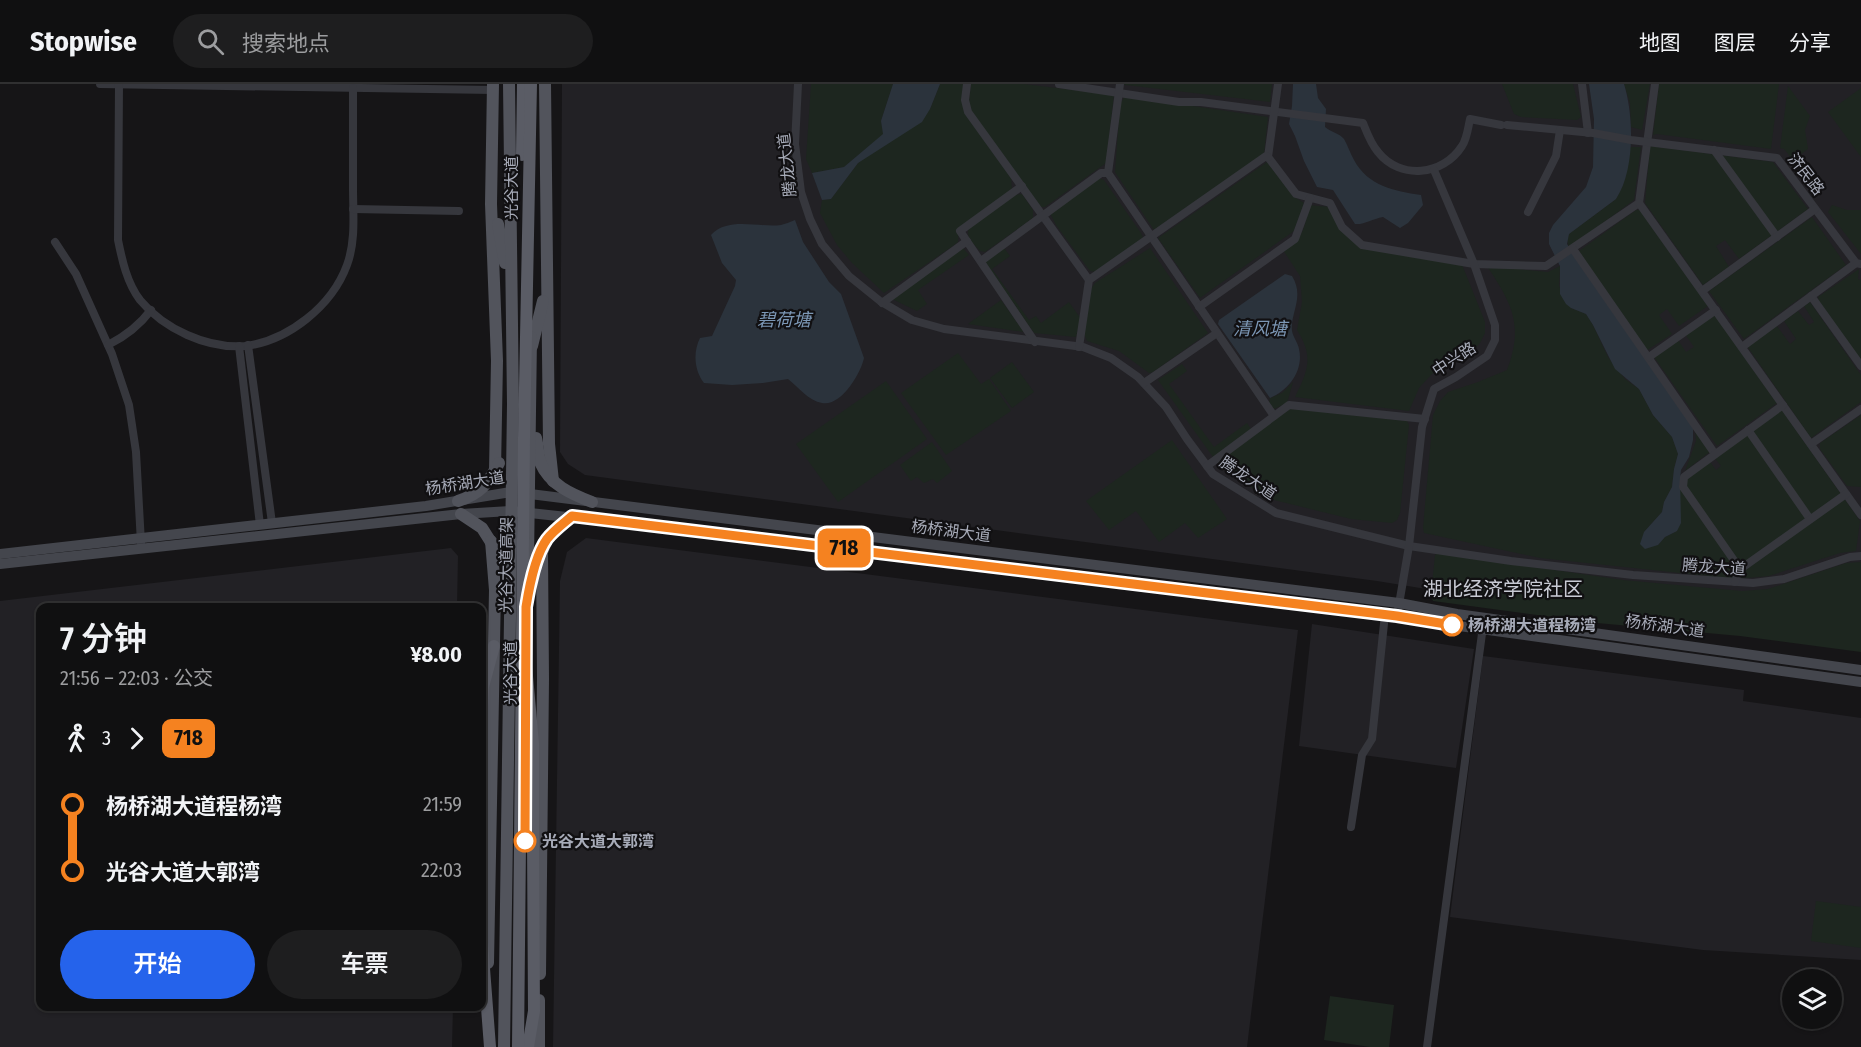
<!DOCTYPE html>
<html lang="zh">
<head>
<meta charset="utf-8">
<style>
	body { margin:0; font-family:"Fira Sans Condensed","Noto Sans SC",sans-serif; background:#1e1e1f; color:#f1f3f6; height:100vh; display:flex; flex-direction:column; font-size:22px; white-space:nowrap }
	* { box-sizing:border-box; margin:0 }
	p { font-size:20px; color:#9c9d9f }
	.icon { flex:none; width:33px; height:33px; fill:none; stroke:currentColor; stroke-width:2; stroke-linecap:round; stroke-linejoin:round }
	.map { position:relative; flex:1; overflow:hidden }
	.drawer { position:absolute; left:36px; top:519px; width:450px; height:408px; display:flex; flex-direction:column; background:#101011; border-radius:12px; box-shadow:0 2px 4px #0004,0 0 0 2px #303031 }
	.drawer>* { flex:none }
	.badge { padding:0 12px; border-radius:9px; font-size:21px; line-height:39px }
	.controls { position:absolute; left:1782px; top:885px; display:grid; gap:12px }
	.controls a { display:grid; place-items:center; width:60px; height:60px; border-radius:50%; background:#101011; box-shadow:0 2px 4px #0004,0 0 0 2px #303031; font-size:30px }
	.map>.badge { position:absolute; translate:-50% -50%; box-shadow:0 0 0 3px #fff }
	.legs { display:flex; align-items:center; gap:9px; height:66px; padding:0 24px; font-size:20px }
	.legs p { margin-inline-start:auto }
	.head { display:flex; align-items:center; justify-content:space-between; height:102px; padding:0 24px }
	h1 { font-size:33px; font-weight:600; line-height:45px }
	.action { display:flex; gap:12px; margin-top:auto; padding:12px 24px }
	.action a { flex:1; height:69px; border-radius:36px; background:#2563eb; color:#fff; font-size:24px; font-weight:600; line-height:69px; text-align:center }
	.action a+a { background:#1e1e1f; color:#f1f3f6 }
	ul { padding:0 24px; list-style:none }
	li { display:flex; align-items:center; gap:21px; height:66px; font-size:22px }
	li i { display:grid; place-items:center; width:9px; height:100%; margin:0 8px; background:currentColor }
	li i::after { content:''; width:15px; height:15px; margin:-8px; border:4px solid; border-radius:50%; background:#101011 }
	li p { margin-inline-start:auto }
	li:first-child i { background:linear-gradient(#0000 50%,currentColor 0) }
	li:last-child i { background:linear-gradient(currentColor 50%,#0000 0) }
	header { display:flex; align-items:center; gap:36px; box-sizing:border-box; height:84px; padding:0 30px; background:#101011; border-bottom:2px solid #303031 }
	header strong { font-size:28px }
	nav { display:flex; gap:33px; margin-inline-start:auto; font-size:21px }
	.search { width:420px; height:54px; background:#1e1e1f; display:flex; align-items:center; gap:15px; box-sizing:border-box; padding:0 21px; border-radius:33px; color:#9c9d9f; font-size:22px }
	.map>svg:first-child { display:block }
</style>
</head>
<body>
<header>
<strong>Stopwise</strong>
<div class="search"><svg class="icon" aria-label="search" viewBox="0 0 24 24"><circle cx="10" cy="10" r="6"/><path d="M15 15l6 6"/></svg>搜索地点</div>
<nav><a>地图</a><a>图层</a><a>分享</a></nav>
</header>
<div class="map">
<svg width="1861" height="963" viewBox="0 0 1861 963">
	<rect width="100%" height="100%" fill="#161517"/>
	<g fill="#222125">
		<path d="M562,0h1299v559l-250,-24 -234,-38 -792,-106 -17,-11 -8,-12z"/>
		<path d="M586,454l712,92 -51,417h-694l7,-466 7,-29z"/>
		<path d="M451,464l7,8 -1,51 -417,1v398l413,1 -1,40h-452v-446z"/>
		<path d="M1312,540l162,25 -18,119 -157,-22z"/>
		<path d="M1483,572l261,34 -1,11 118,17v242l-158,-10 -253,-33z"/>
	</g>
	<g fill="#1d261f">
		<path d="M811,0h82l-12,37 3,13 -40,33 -32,6 -6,-14z"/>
		<path d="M940,0h23l6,34 42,60 1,12 -53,38 -1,14 -5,4 -69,47 -32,-30 -15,-18 -17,-32 2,-13 9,-1 27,-36 72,-54z"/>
		<path d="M971,0h53l90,11 -8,68 -61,44h-5l-70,-98 -1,-6z"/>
		<path d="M1117,0h155l-2,18z"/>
		<path d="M1502,0h71l8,33 -4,3 -56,-3 -7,-3z"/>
		<path d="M1624,0h26l-8,46 -11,-3 -1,-24z"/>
		<path d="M1659,0h120l-8,65 -114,-15 -4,1z"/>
		<path d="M1788,2l22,30 -5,14 3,19 -15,11 -9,-11 -4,-1z"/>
		<path d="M1861,4v69l-33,-45z"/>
		<path d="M1125,12l143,21 -4,37 -110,76 -39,-58 5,-68z"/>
		<path d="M1650,62l123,16 35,47 -69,50 -14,-19 -9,6 13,21 -26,18 -58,-82z"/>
		<path d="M1630,63h11l-7,53 -65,48 -2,-8 2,-6 47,-35 7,-14z"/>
		<path d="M1267,78l26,34 11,7 -10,28 -94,67 -42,-60z"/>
		<path d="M1098,94l6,2 37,53 2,5 -48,34 -5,-1 -34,-46 -6,-12z"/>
		<path d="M1022,110l11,16v8l-48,34 -5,-1c-6,-7 -15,-14 -11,-23l45,-33z"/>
		<path d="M1308,121l23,2 30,40 100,15 24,60v11l-5,10 -10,10 -38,21 -13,14 -10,23 -114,-14c13,-27 19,-40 2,-67l5,-28 -2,-26 -17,-26c21,-13 22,-21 25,-45z"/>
		<path d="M1832,121l15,5h14v44l-33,-42z"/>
		<path d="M1636,126h4l68,96 -29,20 -12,-17 -8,6 13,19 -26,17 -67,-100z"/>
		<path d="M1812,133l34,48 -102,74 -35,-48z"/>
		<path d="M963,164l6,7 -51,35 9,14 -10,7 -25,-12z"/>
		<path d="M1004,164l6,8 -18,13 37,51 7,-4 5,7 28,-21 12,17 -5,18 -42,-4 -49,-71z"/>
		<path d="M1150,164l58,85 -55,39 -4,1 -30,-22 -32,-10 -3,-7 7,-45 4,-6z"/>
		<path d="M1487,182l61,6 12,-6 -1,20 12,22 15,6 7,11 15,32 17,22 14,10 14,26 19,22 6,17 -4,15 -2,18 -8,15 -2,10 -18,20 14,13 7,-8 12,-6 2,-44h4l57,82 72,-51 -61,-87 30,-22 79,112 -4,30 -16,2 -71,23 -33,3 -196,-21 -116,-25 -1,-5 10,-113 7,-14 8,-9 30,-10 29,-12c17,-45 5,-66 -20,-104z"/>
		<path d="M1859,185l-1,10 3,1v81l-42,-59 -1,-5z"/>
		<path d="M1001,216l23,32 -56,-8z"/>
		<path d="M1810,218l51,73v27l-50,36 -64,-92 30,-20 13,18 6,-5 -12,-18 14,-10 11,14 5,-3 -10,-16z"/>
		<path d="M1714,230l63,89 -60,43 -63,-89 24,-17 8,12 8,-5 -9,-13z"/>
		<path d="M958,269l23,31 8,-5 22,32 -65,44 -45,-62z"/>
		<path d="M1012,278l22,30 -22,16 -22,-30z"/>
		<path d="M1182,280l5,7 -18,13 45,63 33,-24 4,6 -38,28 -55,-77z"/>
		<path d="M886,297l41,58 -89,63 -42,-58z"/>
		<path d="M1293,298l-6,21 -13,6 -5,-6 1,-5 12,-5z"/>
		<path d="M1290,324l117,13 2,4 -9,88 -3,7 -5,3 -41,-4 -81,-20 -34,-21 -20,-17z"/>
		<path d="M1861,331v72l-14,-1 -27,-37v-6z"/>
		<path d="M1695,344l16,23 -26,20 11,-30z"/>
		<path d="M1747,348l60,87 -66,46 -61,-87 28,-19 8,11 5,-4 -8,-10z"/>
		<path d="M1172,356l55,79 -29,19 -13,-15 -26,19 -23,-31 -27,19 -23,-29z"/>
		<path d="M932,358l20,29 -15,12 -4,-4 -9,4 -7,-6 -6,4 -11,-16z"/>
		<path d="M1439,469l184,27 119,11 26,-2 78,-26 15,-1v90l-121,-16 -143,-13 -164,-22 -2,-6 4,-40z"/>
		<path d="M1816,817l45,6v41l-50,-7z"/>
		<path d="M1330,912l64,9 -5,42h-19l-46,-7z"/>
	</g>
	<g fill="#2b333c">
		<path d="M893,0h47l-10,25 -8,13 -64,41 -27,36 -9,1 -10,-27 32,-6 39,-33 -2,-13z"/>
		<path d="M1293,0h23l2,14 8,11 -1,18c6,5 14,6 19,12 4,7 6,14 10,21 14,26 40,31 67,35l2,10 -15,18 -8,5 -17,-11c-11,2 -19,8 -28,7l-22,-34 -16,-3 -13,-26 -9,-25 -6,-12 3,-18z"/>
		<path d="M1589,0h35c10,32 11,87 -8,115l-47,35 -2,10 126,181v15l-4,17 -8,13 -1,8 1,45 -4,8 -12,6 -7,8 -13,4 -5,-5 4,-12 18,-20 2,-10 8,-15 2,-18 4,-15 -6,-17 -19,-22 -14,-26 -24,-20 -22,-44 -7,-11 -15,-6 -5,-4 -6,-10v-28l-11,-22v-11l4,-8 33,-38 7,-20 1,-48z"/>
		<path d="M795,136l8,22 26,40 12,12 23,64c-3,15 -23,49 -42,45 -13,-2 -24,-16 -34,-24l-25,4 -31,2 -28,-2c-10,-13 -11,-31 -4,-45l12,-2 23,-50 1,-6 -14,-17 -11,-28c17,-19 48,-7 70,-10 4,-1 9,-3 14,-5z"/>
		<path d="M1285,190l7,2c13,21 -2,37 0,55 1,6 6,12 7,18 5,21 -10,41 -29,49l-52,-74 1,-4z"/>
	</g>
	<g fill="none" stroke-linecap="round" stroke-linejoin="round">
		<g stroke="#36373d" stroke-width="8">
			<path d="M100,0l393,6"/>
			<path d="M119,0l-1,156c4,20 9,43 22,60 24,29 67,49 105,46 43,-5 87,-40 102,-81 9,-24 6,-52 6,-77 0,-33 0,-67 0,-100"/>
			<path d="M798,0l-3,60 6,48 9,27 12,25 27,32 31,25 32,19 32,9 139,18 28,11 27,19 28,30 21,32 26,35 63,39 133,33 102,15 122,14 120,8 31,-4 66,-22 11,-1"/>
			<path d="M967,0l-2,16 3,12 121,168"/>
			<path d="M1059,0l120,18h22l162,21c4,10 8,21 15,29 22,28 65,24 84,-6 5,-7 6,-18 8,-27l31,6"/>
			<path d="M1120,0l-12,89 166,243"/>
			<path d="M1278,0l-10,73 28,37 34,9 12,24 20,18 112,19 72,2 93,-63 16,-119"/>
			<path d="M1582,0l6,49"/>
			<path d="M1507,41l86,8 38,7 146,18 79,105 5,1"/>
			<path d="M1714,66l63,87"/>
			<path d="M1022,102l-62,45 75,111"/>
			<path d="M1639,119l222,312"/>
			<path d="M353,125l106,2"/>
			<path d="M1528,128l28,-56 4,-26"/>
			<path d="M55,158l21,32 36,80 17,51 7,47 5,91"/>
			<path d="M1573,165l142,205"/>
			<path d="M981,177l120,-88h7"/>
			<path d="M1702,207l113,-82"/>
			<path d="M1811,212l50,70"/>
			<path d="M882,219l85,-62"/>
			<path d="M1199,223l96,-68 15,-41"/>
			<path d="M108,261c18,-9 31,-19 43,-35"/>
			<path d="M248,261l24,178"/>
			<path d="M239,262l21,179"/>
			<path d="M1079,263l10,-67 177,-124 2,1"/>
			<path d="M1742,263l114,-84"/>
			<path d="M1649,273l67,-47"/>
			<path d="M1144,299l73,-50"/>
			<path d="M1748,346l62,89"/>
			<path d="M1811,360l50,-35"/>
			<path d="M1207,382l82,-61 136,14"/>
			<path d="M1740,485l-57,-82 1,-10 99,-72"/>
			<path d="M1735,498l4,-12 107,-76"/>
			<path d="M1397,532l12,-70 13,-119 12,-38 22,-12 31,-21 8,-16v-15l-21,-61 -40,-94"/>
			<path d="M1351,743l11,-72 10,-16 13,-125"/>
			<path d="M1427,963l56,-421"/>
		</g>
		<g stroke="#44464d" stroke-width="10">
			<path d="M530,410l869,109 58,11 404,56"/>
			<path d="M0,470l426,-48 85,-14"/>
			<path d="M0,480l461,-50 50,-3 19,2 230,25 637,78 55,9 409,57"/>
		</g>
		<g stroke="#52545c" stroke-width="12">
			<path d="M493,0l-2,120 6,157 -2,109"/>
			<path d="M545,0l4,360 4,37"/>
			<path d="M498,140l7,39"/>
			<path d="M532,262l11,-45"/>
			<path d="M536,354c2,8 2,17 4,24 10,23 31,32 52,40"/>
			<path d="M458,417c24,-8 29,-17 41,-38"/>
			<path d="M461,430l21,14 12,19"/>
			<path d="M528,476l3,-223"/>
			<path d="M526,523l4,-26 17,-41 25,-24"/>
			<path d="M488,879l7,-373 -4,-49"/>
			<path d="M540,890l3,-295 -1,-127"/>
			<path d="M504,963l9,-643 -4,-320"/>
			<path d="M539,963v-47"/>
		</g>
		<g stroke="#5a5c65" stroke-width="12">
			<path d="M526,581l7,78v95l1,173 -6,36"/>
			<path d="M482,624l1,-21 11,-41"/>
		</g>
		<g stroke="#5a5c65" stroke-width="12">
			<path d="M522,71l1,-71"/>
			<path d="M482,784v74l8,105"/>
			<path d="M518,963l6,-609 7,-354"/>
		</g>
	</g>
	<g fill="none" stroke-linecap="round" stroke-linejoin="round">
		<g stroke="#fff" stroke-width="14">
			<path id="line-1" d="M525,757l1,-234c3,-19 10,-53 21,-68 7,-9 17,-16 25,-23l825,100 55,9"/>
		</g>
		<use href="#line-1" stroke="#f58220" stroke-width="9"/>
	</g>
	<g fill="#fff" stroke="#f58220" stroke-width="3">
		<circle cx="1452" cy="541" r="10"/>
		<circle cx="525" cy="757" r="10"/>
	</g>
	<g text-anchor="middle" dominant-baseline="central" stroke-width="4.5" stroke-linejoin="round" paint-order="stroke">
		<g font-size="16" fill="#a7abb8" stroke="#111012">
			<text transform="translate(787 81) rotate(-96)">腾龙大道</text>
			<text transform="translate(1806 90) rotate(52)">济民路</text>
			<text transform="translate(511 104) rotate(-90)">光谷大道</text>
			<text transform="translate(1454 275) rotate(-33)">中兴路</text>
			<text transform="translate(1248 394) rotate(34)">腾龙大道</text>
			<text transform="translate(465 399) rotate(-9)">杨桥湖大道</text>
			<text transform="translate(951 447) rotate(7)">杨桥湖大道</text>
			<text transform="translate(506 481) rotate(-89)">光谷大道高架</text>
			<text transform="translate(1714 483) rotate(4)">腾龙大道</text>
			<text transform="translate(1665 542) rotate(8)">杨桥湖大道</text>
			<text transform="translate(510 589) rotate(-90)">光谷大道</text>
		</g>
		<g font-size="16" font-weight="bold" fill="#a7abb8" stroke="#111012" text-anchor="start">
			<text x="1468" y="541">杨桥湖大道程杨湾</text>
			<text x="542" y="757">光谷大道大郭湾</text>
		</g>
		<g font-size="18" font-style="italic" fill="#7c97b5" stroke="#111012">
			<text x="784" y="236">碧荷塘</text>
			<text x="1260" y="245">清风塘</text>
		</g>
		<g font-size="20" fill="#c8cad4" stroke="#111012">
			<text x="1503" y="505">湖北经济学院社区</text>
		</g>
	</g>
</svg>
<div class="controls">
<a><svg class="icon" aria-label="layers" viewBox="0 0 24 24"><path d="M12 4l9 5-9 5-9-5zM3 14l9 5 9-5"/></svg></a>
</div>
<b class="badge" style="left:844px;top:464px;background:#f58220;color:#111">718</b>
<section class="drawer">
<div class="head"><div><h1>7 分钟</h1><p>21:56 – 22:03 · 公交</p></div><b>¥8.00</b></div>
<div class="legs"><svg class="icon" aria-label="walk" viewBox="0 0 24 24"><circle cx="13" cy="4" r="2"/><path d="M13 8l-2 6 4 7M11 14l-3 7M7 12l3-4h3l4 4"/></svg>3<svg class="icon" aria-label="forward" viewBox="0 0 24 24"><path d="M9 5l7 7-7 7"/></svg><b class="badge" style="background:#f58220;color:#111">718</b></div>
<ul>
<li><i style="color:#f58220"></i><b>杨桥湖大道程杨湾</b><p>21:59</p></li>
<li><i style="color:#f58220"></i><b>光谷大道大郭湾</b><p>22:03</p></li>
</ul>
<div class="action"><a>开始</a><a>车票</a></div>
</section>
</div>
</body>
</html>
